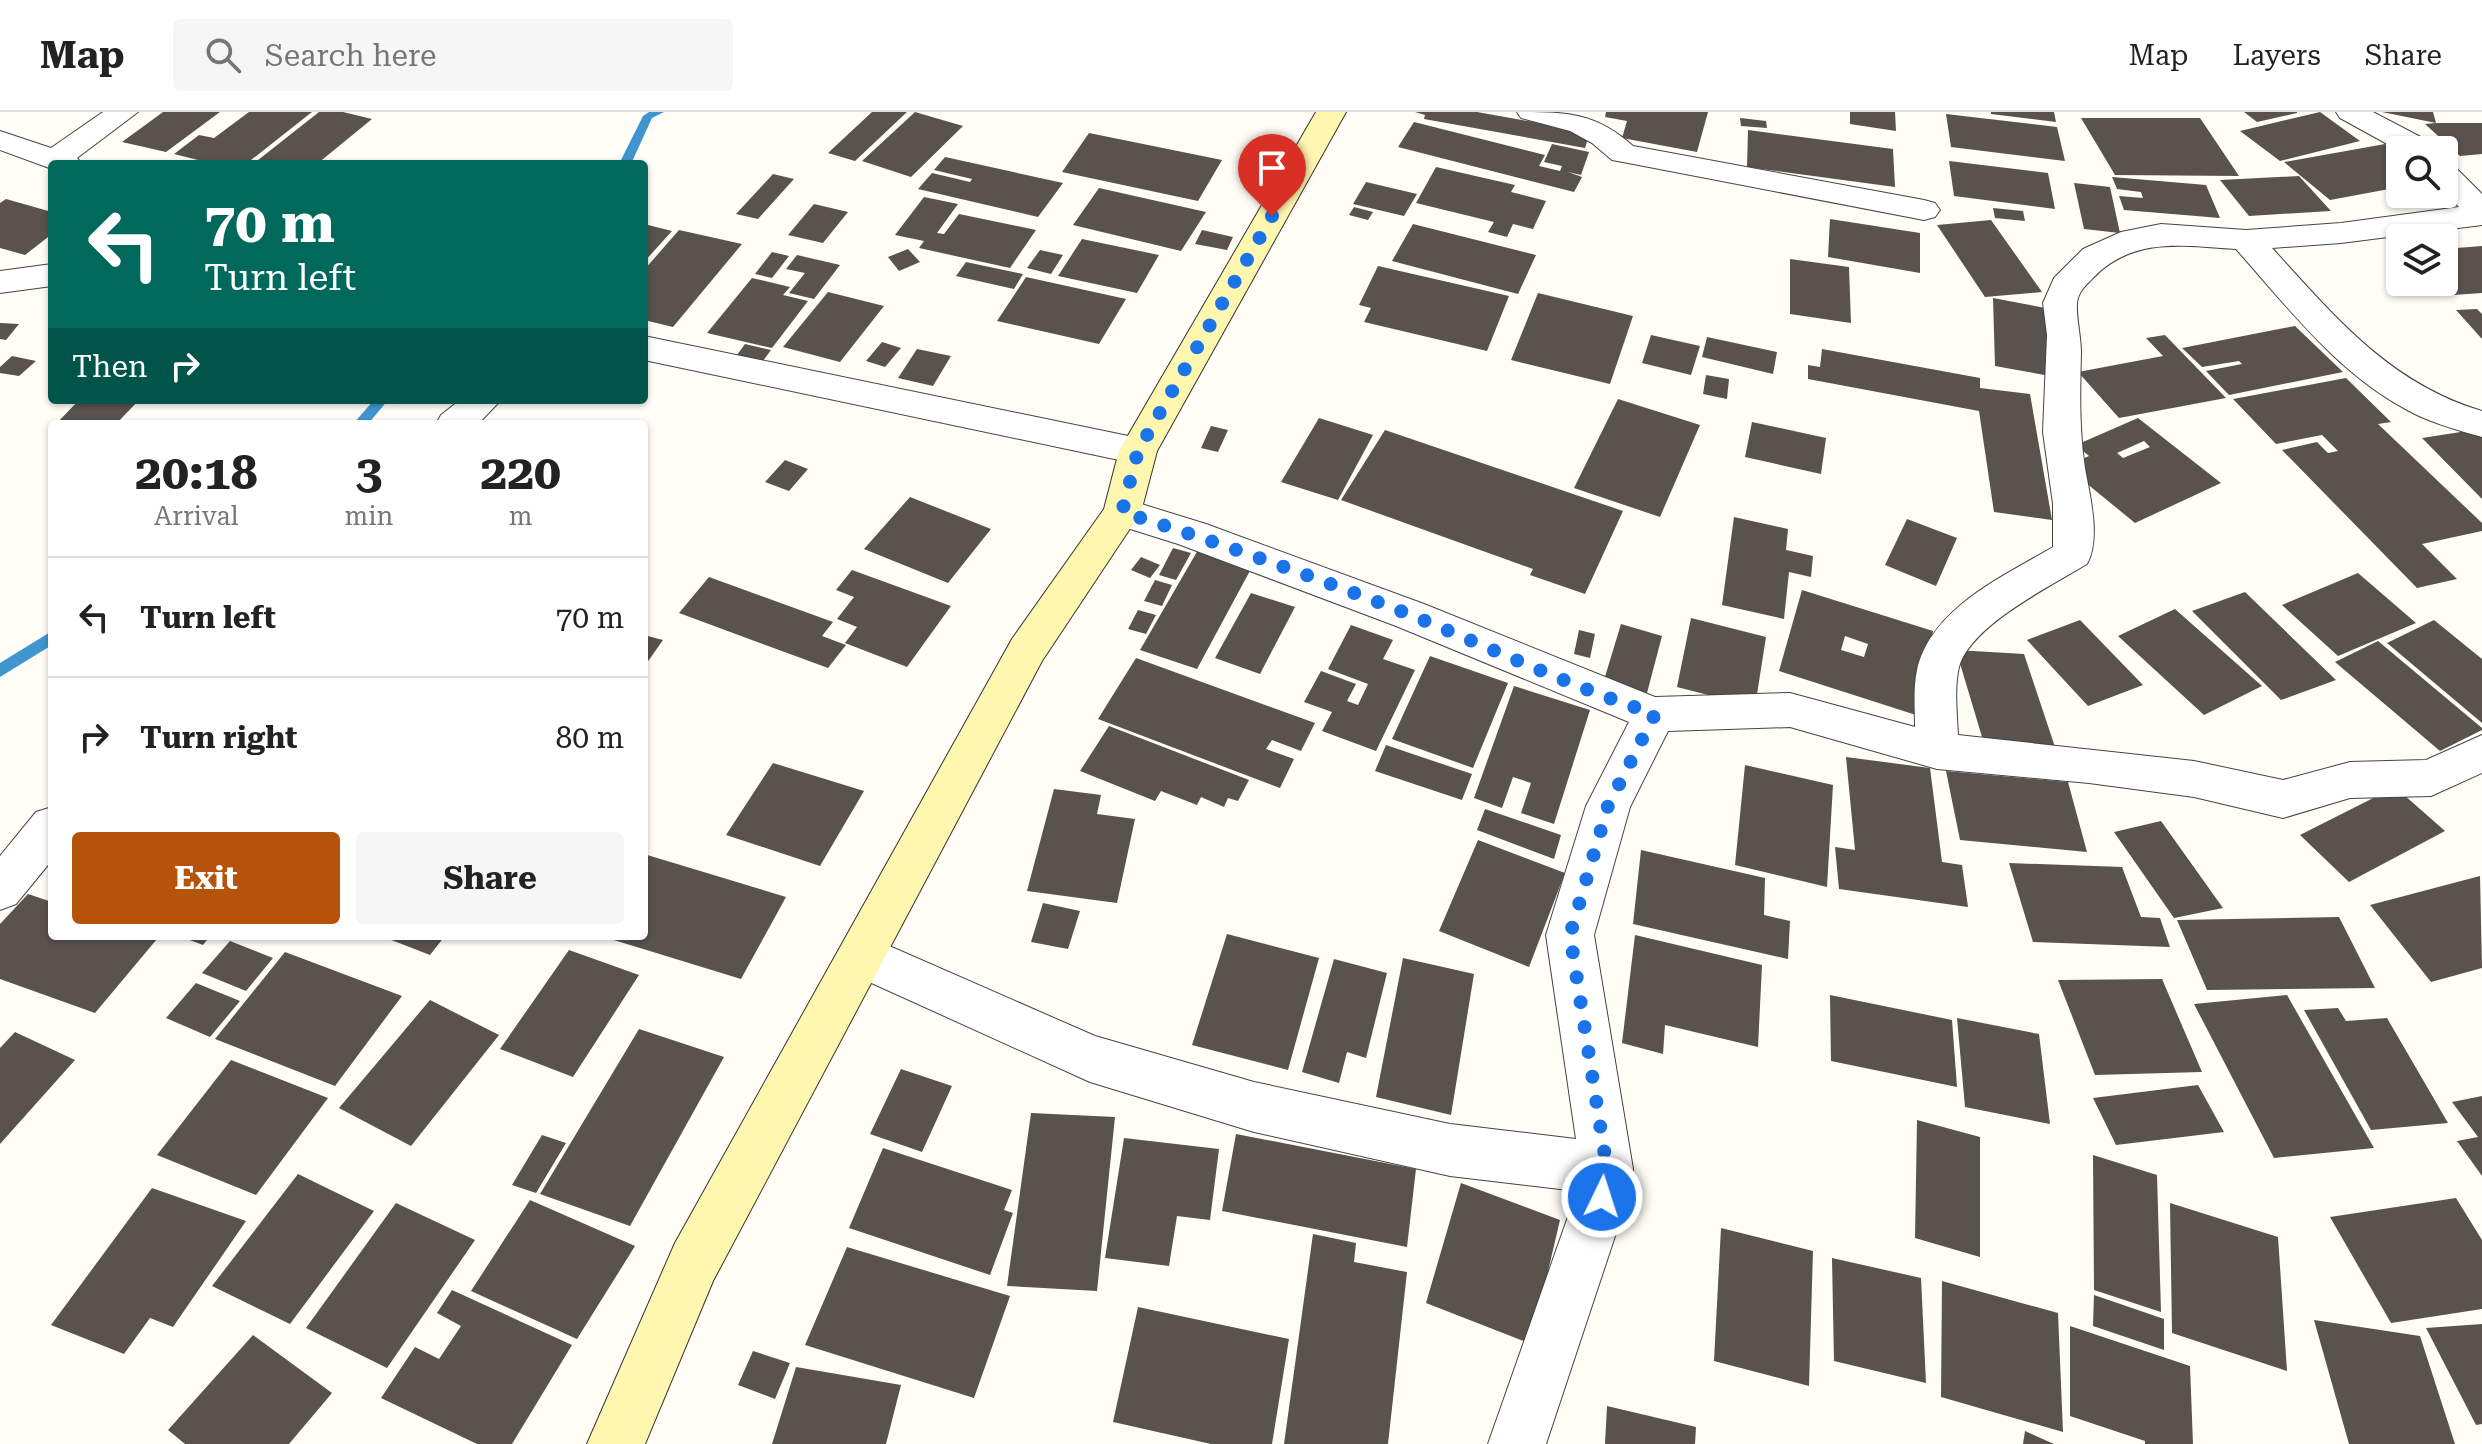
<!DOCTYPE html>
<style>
body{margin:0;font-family:"Roboto Serif",serif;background:#f6f6f6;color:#222;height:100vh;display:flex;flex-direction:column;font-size:30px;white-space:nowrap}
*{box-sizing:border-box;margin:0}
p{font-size:26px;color:#767676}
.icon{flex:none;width:44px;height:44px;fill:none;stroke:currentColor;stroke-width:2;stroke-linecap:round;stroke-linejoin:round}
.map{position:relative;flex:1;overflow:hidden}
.sheet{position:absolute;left:48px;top:308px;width:600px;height:520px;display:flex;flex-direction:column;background:#fff;border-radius:8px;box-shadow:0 2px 6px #0004}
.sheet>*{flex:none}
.banner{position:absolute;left:48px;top:48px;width:600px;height:244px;border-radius:8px;box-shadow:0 2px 6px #0004;background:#00695c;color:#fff;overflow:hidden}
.fabs{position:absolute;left:2386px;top:24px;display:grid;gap:16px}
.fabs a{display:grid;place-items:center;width:72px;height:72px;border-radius:8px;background:#fff;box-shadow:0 2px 6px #0004;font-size:40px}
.pin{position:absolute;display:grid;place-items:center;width:68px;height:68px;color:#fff;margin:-82px -34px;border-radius:50% 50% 50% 0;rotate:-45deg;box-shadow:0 0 8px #0007}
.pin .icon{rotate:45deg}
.me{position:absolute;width:88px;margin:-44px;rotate:4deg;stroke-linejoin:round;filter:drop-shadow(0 0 6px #0008)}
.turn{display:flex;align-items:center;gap:28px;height:168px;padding:0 24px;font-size:36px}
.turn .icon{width:104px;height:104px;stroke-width:2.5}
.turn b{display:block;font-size:56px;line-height:68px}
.then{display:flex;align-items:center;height:76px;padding:0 24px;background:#0003;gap:16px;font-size:30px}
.eta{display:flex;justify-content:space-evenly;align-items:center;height:136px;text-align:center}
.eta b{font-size:48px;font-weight:700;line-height:56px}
.button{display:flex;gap:16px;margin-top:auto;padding:16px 24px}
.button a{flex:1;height:92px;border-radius:8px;background:#b45309;color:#fff;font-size:32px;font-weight:700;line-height:92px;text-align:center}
.button a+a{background:#f6f6f6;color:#222}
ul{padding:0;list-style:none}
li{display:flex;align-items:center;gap:24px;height:120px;padding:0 24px;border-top:2px solid #e0e0e0}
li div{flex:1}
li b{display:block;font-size:30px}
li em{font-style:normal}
header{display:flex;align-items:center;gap:48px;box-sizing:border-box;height:112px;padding:0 40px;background:#fff;border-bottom:2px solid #e0e0e0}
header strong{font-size:38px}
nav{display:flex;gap:44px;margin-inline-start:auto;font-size:28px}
.search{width:560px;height:72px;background:#f6f6f6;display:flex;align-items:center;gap:20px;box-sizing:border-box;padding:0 28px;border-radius:8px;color:#767676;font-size:30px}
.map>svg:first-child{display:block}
</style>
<header>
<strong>Map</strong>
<div class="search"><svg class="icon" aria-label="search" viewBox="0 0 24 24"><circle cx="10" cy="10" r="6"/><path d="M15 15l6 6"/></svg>Search here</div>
<nav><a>Map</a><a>Layers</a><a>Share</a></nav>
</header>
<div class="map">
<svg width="2482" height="1332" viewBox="0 0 2482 1332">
<rect width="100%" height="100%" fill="#fffdf5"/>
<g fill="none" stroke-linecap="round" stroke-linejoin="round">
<!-- stream -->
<path fill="#3f96cf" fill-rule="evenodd" d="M649 0H664L652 6 631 52H619L643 4Z
M374 288H388L368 312H353Z
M52 519V533L0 565V551Z"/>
</g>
<!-- building -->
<path fill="#5a524d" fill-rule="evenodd" d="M163 0H220L166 40 122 30Z
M249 0H312L246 52H214L174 42 199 23 214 26Z
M319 0H343L372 7 317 52H253Z
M872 0H907L855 49 828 41Z
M915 0 963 14 911 65 862 49Z
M1415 0H1477L1590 20 1585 36 1424 7 1425 3Z
M1606 0H1708L1697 40 1622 26 1627 9 1605 5Z
M1850 0H1895L1896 19 1850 12Z
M1991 0H2054L2056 10 1991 2Z
M2244 0H2297V1L2257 10Z
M2320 0 2360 29 2280 49 2240 19Z
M2382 0H2433L2436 11H2482V42L2460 44 2425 12 2436 11Z
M1946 2 2057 15 2065 49 1951 35Z
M1740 6 1766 9 1767 16 1741 14Z
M2081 6H2200L2239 64 2115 63Z
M1414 10 1545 43 1539 54 1560 59 1562 54 1544 50 1552 32 1589 40 1581 63 1568 60 1582 65 1574 80 1398 35Z
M1748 18 1893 37 1895 75 1747 55Z
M1089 21 1222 48 1198 89 1062 60Z
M2385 32 2400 43V75L2330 88 2284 50Z
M945 45 1063 71 1038 105 918 77 932 61 970 70 972 67 934 58Z
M1949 49 2048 61 2055 97 1954 84Z
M1436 55 1515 73 1511 80 1546 89 1533 117 1513 112 1507 125 1488 120 1494 110 1416 91Z
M773 62 794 67 758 107 736 102Z
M2299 64 2331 99 2249 104 2220 68Z
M2112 65 2206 73 2220 106 2124 98 2119 84 2143 86 2141 80 2117 77Z
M1366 70 1417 82 1404 104 1353 92Z
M2074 71 2110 75 2120 121 2084 117Z
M1099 76 1206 100 1181 139 1073 113Z
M924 85 958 92 937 121 944 122 959 102 1036 118 1010 156 919 136 924 129 895 123Z
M6 87 52 100V122L25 143 0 136V91Z
M814 92 848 100 823 131 788 123Z
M1354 95 1373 100 1368 108 1349 103Z
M1993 96 2023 99 2025 109 1995 106Z
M1830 107 1920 121V161L1828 145Z
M1991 108 2042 180 1985 185 1937 113Z
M644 112 672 119 644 150Z
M1413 112 1536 143 1518 182 1392 149Z
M679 118 742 132 673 215 644 208V158Z
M1202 118 1233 125 1227 138 1195 132Z
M1082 127 1159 143 1137 181 1058 164Z
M2482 134V181L2453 183 2440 170H2444V137Z
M908 137 920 150 899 159 888 145Z
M1040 138 1063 143 1051 162 1027 156Z
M772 140 789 144 772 166 755 162Z
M797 143 840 153 814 187 789 181 805 161 786 157Z
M1790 147 1849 155 1851 211 1790 202Z
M966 150 1023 162 1014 177 956 164Z
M1378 154 1509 184 1487 239 1364 210 1371 196 1359 193Z
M1026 165 1126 187 1099 232 997 209Z
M752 166 790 175 783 183 808 189 772 236 707 221Z
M828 180 884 194 840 250 783 235Z
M1538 181 1633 204 1610 272 1511 248Z
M1993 186 2051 197 2056 265 1995 254Z
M2477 197 2482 202V227L2456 198Z
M0 211 19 212 6 228 0 227Z
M2295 214 2343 260 2229 283 2206 259 2242 252 2239 249 2202 255 2182 236Z
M1651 223 1700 234 1691 263 1642 251Z
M2165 223 2226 286 2119 306 2078 260 2163 244 2146 226Z
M1707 225 1777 240 1773 262 1702 245Z
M882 230 901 236 885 255 866 249Z
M745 232 771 238 757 257 731 251Z
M917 237 951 244 933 274 898 266Z
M1822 237 1980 266V276L2030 282 2052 408 1994 400 1979 299 1808 267V253L1820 255Z
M12 244 36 249 19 264 0 261V255Z
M1706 263 1729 267 1727 287 1703 282Z
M2346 266 2391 310 2378 312 2482 411V419L2422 432 2457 467 2417 476 2282 338 2317 330 2328 341 2338 339 2322 323 2276 332 2233 287Z
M1618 287 1700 313 1660 405 1574 376Z
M79 288H139L116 312H56Z
M1319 306 1373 323 1338 388 1281 370Z
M2138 306 2221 371 2135 411 2080 366 2077 349 2089 344 2076 333ZM2144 329 2150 335 2123 346 2117 341Z
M1752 310 1826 326 1821 362 1745 345Z
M1211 314 1228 318 1218 340 1201 336Z
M2480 317 2482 319V387L2422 326Z
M1385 318 1623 399 1585 482 1530 463 1533 457 1341 388Z
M785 348 808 357 789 379 765 370Z
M910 385 991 417 948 471 864 437Z
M1734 405 1788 417 1786 438 1813 444 1811 465 1789 460 1784 507 1722 493Z
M1907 407 1957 426 1936 474 1885 453Z
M1173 436 1191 441 1176 468 1159 463Z
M1198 438 1252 455 1197 557 1140 538Z
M1141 445 1160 453 1150 466 1131 458Z
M852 458 951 494 907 555 845 531 857 515 837 507 854 485 836 478Z
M2358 461 2416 511 2338 544 2282 493Z
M709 465 833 510 822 524 846 533 828 556 679 501Z
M1155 468 1172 473 1162 494 1144 489Z
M1802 478 1933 519 1916 603 1779 559ZM1845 524 1868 532 1864 545 1841 538Z
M2245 480 2336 568 2281 588 2192 499Z
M1251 481 1295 495 1260 562 1215 546Z
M2175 497 2262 574 2204 603 2118 524Z
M1138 498 1156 503 1146 522 1128 517Z
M1691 506 1766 525 1755 595 1677 575Z
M2080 508 2143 573 2088 594 2027 528Z
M2434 508 2482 547V611L2387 531Z
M1621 512 1662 524 1647 581 1604 568Z
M1351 513 1393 528 1383 547 1415 558 1376 639 1322 619 1332 600 1304 590 1321 559 1356 572 1347 589 1358 593 1368 572 1328 557Z
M1579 518 1595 522 1590 546 1574 542Z
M644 523 663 528 644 555Z
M2378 529 2482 616V618L2440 639 2335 550Z
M1956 538 2024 542 2056 638 1985 635Z
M1430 544 1508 571 1473 656 1392 627Z
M1136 546 1315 611 1301 639 1272 628 1266 637 1294 647 1280 676 1098 607Z
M1514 574 1590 598 1554 712 1521 701 1531 671 1513 665 1502 696 1474 686Z
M1109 614 1249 668 1238 689 1228 686 1224 695 1201 685 1197 693 1161 679 1155 689 1080 659Z
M1386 633 1472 662 1462 688 1375 659Z
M1846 645 1930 656 1942 750 1962 753 1968 795 1839 777 1835 735 1855 738Z
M773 651 864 679 820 754 726 723Z
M1745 653 1833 673 1827 775 1735 753Z
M1946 659 2068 670 2087 740 1960 728Z
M2395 675 2445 719 2349 770 2300 723Z
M1054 677 1101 683 1097 702 1135 707 1117 791 1027 779Z
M1485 697 1561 723 1554 747 1477 718Z
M2161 709 2223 796 2174 806 2114 720Z
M1478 728 1565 761 1529 855 1439 819Z
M1641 738 1765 766 1764 803 1790 809 1788 847 1633 812Z
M644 742 786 785 741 867 604 825 644 824Z
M2009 751 2122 755 2141 805 2160 806 2170 835 2033 830Z
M2480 764 2482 856 2431 870 2370 793Z
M28 782 52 790V824H148L157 827 95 901 0 867V812Z
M1043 791 1080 799 1068 837 1031 830Z
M2339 805 2375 876 2207 878 2177 808Z
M1227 822 1319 846 1288 958 1192 933Z
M1635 823 1762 853 1758 935 1665 913 1663 942 1622 931Z
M179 824H210L203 833Z
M381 824H445L430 843Z
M230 829 273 846 246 879 202 861Z
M569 838 639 863 573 965 500 937Z
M285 840 402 884 335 974 215 927Z
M1403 846 1474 862 1451 1003 1376 985Z
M1334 847 1387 861 1366 946 1347 940 1339 971 1302 960Z
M2162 867 2202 960 2095 963 2058 868Z
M196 871 240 889 210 925 166 906Z
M1830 883 1952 908 1957 975 1831 949Z
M2287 883 2374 1036 2274 1046 2194 892Z
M430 888 499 923 411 1034 339 996Z
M2338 896 2346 909 2387 906 2448 1011 2371 1018 2304 898Z
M1957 906 2039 922 2050 1012 1965 995Z
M639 917 724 945 630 1114 540 1082Z
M15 920 75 948 0 1032V936Z
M231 948 328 986 256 1083 157 1043Z
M901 957 952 974 922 1040 870 1022Z
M2198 973 2224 1020 2116 1033 2093 986Z
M2482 984V1064L2457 1029 2478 1025 2452 990Z
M1031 1001 1115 1005 1097 1179 1007 1174Z
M1917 1008 1980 1025V1145L1915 1126Z
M1236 1022 1416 1057 1407 1135 1222 1099Z
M542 1023 566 1031 536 1081 512 1073Z
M1124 1026 1219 1037 1210 1108 1177 1104 1169 1154 1105 1146Z
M883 1036 1012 1078 1004 1098 1013 1101 990 1163 849 1116Z
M2093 1043 2157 1063 2161 1200 2094 1178Z
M298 1062 374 1099 290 1212 212 1174Z
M1461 1071 1560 1108 1531 1232 1426 1191Z
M152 1076 246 1109 173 1215 150 1206 124 1242 51 1213Z
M2456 1086 2482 1128V1197L2391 1211 2330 1105Z
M530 1088 635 1134 577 1227 471 1179Z
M396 1091 475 1128 387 1256 306 1216Z
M2170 1091 2278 1125 2287 1259 2172 1221Z
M1721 1116 1813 1139 1809 1274 1714 1249Z
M1313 1122 1356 1131 1354 1150 1407 1160 1388 1332H1284Z
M847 1135 1010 1184 974 1286 805 1233Z
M1832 1146 1921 1166 1926 1271 1834 1249Z
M1942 1169 2058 1201 2063 1320 1941 1285Z
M452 1178 572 1233 512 1332H477L381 1286 415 1235 439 1247 461 1214 437 1201Z
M2094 1183 2164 1207V1238L2093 1214Z
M1138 1195 1289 1227 1272 1332H1211L1113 1310Z
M2314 1208 2420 1224 2455 1332H2349Z
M2482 1212V1312L2476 1313 2426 1216Z
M2070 1214 2190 1254 2193 1332H2145V1329L2070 1304Z
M253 1223 332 1281 289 1332H185L168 1318Z
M753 1239 790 1251 775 1287 738 1273Z
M796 1255 901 1273 886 1332H772Z
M1607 1294 1696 1315 1695 1332H1605Z
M2025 1319 2054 1332H2023Z"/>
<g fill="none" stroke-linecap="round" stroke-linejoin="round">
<defs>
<path id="street" d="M103 0H138L77 46 82 52H52V57L0 38V19L51 36Z
M1517 0C1566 0 1595 0 1633 34L1924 88 1935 91 1940 98 1935 105 1924 108 1623 50 1612 48 1592 31 1570 19 1521 6Z
M2336 0H2373L2432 31 2436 38 2400 39 2340 6Z
M2444 53 2455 55 2482 82V113L2341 131 2272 136C2334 204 2390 272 2482 299V325C2461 319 2438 313 2417 303 2342 267 2291 199 2236 137 2184 134 2133 124 2093 166 2086 173 2078 180 2077 191 2076 206 2081 224 2081 240 2080 279 2079 317 2085 356 2090 384 2101 427 2087 452 2051 474 1971 513 1959 555 1954 576 1957 601 1958 623L2194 649 2283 668 2350 650 2426 648 2482 623V661L2431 684 2350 686 2283 706 2194 685 2089 671 1937 657 1790 615 1668 619 1630 695 1594 823 1633 1057 1628 1085 1546 1332H1488L1577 1079 1450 1064 1254 1020 1090 970 845 859 838 844 845 829 862 822 1095 924 1254 970 1450 1012 1576 1027 1546 823 1586 694 1629 610 1396 514 1178 432 1108 410 1103 400 1108 390 1122 386 1206 412 1424 492 1655 585 1790 581 1915 615C1915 597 1913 576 1917 558 1931 496 2004 464 2053 435V392L2043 320 2047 223 2043 191 2054 166 2083 137 2121 120 2161 112 2246 118 2341 111 2459 95 2444 80Z
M52 152V174L0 181V159Z
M644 224 1138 326 1151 330 1157 339 1151 348 1138 352 644 248Z
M460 288H501L478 312H436L441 303Z
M52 695V748L16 792 0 798V744L36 700Z"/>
<path id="secondary" d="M1316 0H1346L1157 339 1141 400 1042 549 713 1169 645 1332H587L675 1131 1012 527 1104 397 1119 339Z"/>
</defs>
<!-- street casing -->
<use href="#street" stroke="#444" stroke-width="2"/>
<!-- secondary casing -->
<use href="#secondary" stroke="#333" stroke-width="2"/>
<!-- street -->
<use href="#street" fill="#fff" fill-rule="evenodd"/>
<!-- secondary -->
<use href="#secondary" fill="#fff6b0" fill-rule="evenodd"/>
</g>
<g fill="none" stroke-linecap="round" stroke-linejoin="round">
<!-- route -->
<path stroke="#1a73e8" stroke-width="14" stroke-dasharray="0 25.2" d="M1272 104 1138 339 1122 400C1220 431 1318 466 1413 504 1493 537 1572 575 1655 602L1608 694 1570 823 1607 1057 1602 1085"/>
</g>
</svg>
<div class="fabs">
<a><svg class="icon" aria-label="search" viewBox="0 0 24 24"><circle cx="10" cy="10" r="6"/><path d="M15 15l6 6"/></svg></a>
<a><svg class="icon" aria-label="layers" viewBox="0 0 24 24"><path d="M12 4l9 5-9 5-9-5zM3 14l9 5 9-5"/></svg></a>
</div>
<div class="pin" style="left:1272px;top:104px;background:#d93025"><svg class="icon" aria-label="arrive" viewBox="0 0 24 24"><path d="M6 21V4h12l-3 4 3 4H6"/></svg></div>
<svg class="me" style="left:1602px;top:1085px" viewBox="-20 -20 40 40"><circle r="17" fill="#1a73e8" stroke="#fff" stroke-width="3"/><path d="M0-11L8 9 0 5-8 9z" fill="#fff"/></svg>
<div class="banner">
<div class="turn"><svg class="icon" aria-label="left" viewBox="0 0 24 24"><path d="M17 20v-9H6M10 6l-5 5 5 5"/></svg><div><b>70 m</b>Turn left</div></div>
<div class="then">Then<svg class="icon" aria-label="right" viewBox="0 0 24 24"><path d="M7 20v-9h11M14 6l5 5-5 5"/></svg></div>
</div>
<section class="sheet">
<div class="eta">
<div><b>20:18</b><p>Arrival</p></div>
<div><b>3</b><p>min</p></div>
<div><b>220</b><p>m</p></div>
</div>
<ul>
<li><svg class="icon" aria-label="left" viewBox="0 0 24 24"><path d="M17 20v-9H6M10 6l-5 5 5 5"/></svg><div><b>Turn left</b></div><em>70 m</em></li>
<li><svg class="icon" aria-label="right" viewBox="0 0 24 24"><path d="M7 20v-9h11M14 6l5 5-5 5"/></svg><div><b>Turn right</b></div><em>80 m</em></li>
</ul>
<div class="button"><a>Exit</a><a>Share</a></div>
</section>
</div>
